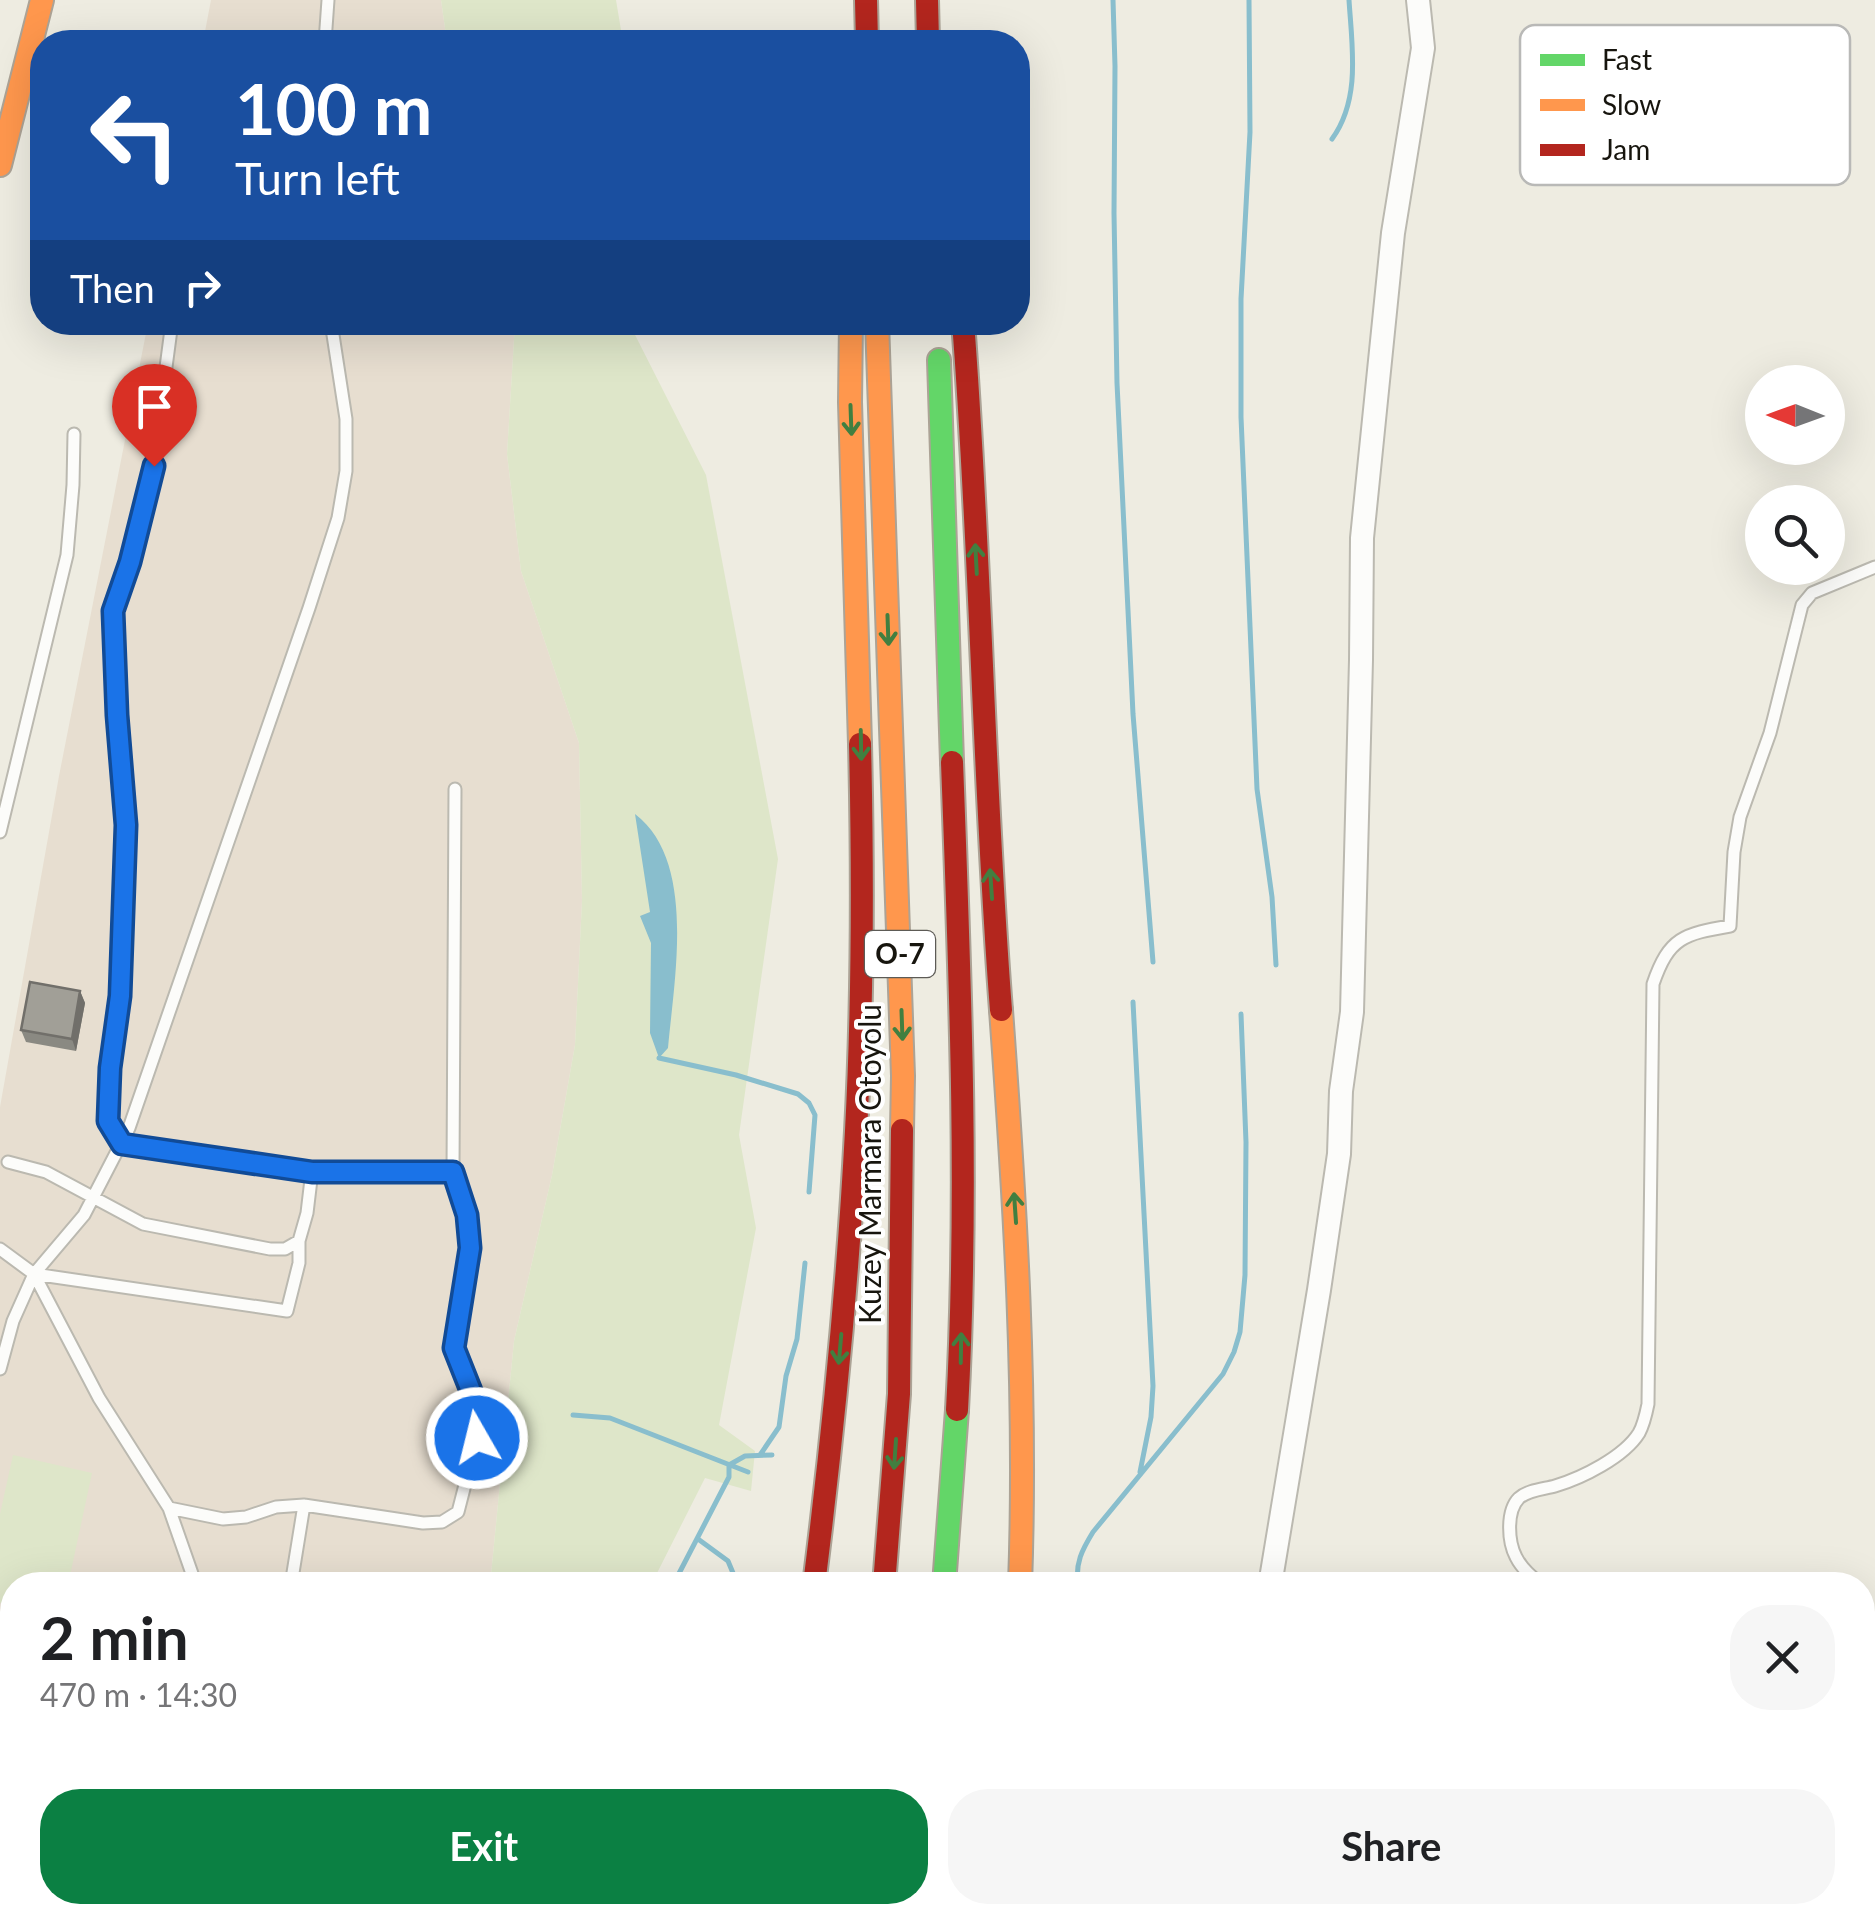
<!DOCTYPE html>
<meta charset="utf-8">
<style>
body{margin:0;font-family:Lato,sans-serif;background:#f6f6f6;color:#202124;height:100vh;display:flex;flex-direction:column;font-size:38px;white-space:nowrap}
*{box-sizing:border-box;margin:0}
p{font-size:32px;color:#757577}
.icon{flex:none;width:55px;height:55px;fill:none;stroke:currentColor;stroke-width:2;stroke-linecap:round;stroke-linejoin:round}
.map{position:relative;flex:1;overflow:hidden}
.side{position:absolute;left:0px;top:1572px;width:1875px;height:352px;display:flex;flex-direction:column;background:#fff;border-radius:40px 40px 0 0;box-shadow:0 10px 40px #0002}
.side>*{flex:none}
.hud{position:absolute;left:30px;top:30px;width:1000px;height:305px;border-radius:40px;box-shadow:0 10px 40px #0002;background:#1a4fa0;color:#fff;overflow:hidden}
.needle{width:65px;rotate:271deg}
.tools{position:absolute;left:1745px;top:365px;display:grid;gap:20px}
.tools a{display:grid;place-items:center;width:100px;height:100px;border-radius:50%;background:#fff;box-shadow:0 10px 40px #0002;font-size:50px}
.pin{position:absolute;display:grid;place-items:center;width:85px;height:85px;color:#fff;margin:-102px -42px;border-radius:50% 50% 50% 0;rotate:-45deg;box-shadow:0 0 10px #0007}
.pin .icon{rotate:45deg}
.me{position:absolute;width:110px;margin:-55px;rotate:352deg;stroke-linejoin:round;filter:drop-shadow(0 0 8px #0008)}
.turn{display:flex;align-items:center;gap:35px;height:210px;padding:0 40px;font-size:45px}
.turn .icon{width:130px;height:130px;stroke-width:2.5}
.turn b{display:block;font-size:70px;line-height:85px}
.then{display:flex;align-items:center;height:95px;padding:0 40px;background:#0003;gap:20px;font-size:38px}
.round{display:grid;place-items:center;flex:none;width:105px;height:105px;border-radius:40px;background:#f6f6f6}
.head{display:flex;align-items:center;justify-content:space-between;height:170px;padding:0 40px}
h1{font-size:60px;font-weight:700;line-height:75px}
.cta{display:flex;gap:20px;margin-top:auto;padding:20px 40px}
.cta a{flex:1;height:115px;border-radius:40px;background:#0b8043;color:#fff;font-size:40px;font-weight:700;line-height:115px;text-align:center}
.cta a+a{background:#f6f6f6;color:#202124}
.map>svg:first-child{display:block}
</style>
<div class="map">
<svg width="1875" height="1924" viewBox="0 0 1875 1924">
<rect width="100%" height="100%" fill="#eeece1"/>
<!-- industrial -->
<path fill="#e7ded0" d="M211 0H441L447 42H203Z
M148 323H515L507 454 521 571 579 743 582 901 575 1045 552 1175 514 1341 490 1585H12V1912L451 1913 447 1924H0V1107L59 776Z"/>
<!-- green -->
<path fill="#dee6c9" d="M441 0H616L623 42H447Z
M515 323H629L706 475 778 859 739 1135 756 1228 719 1425 755 1451 751 1491 705 1478 651 1585H490L514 1341 552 1175 575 1045 582 901 579 743 521 571 507 454Z
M13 1455 92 1473 68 1585H12V1606L0 1603V1514Z"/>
<!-- water -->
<path fill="#89becd" d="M635 814C697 861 674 979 668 1048L659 1058 650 1033 651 943 640 916 650 912Z"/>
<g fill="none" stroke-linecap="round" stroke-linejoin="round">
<!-- stream -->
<path stroke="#89becd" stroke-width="5" d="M1113 0 1115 66 1114 213 1117 383 1133 714 1153 962
M1249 0 1250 132 1241 299V417L1257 789 1272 897 1276 965
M1332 139C1361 99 1352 47 1349 0
M1133 1002 1153 1386 1151 1417 1140 1472
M659 1058 736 1075 798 1094 809 1103 815 1115 809 1192
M573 1415 610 1418 748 1472
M760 1455 779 1427 786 1376 797 1339 805 1263
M729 1465 745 1456 772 1455
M698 1539 728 1561 738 1585
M673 1585 729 1477V1466
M1078 1585C1075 1563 1082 1550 1093 1532L1223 1374 1234 1352 1240 1332 1245 1275 1246 1142 1241 1014
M696 1924 698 1912
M1069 1924 1070 1912"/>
<defs>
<path id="lane" d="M325 42 328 0
M172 322 153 465 130 562 113 611 117 715 126 825 120 996 110 1068 108 1121 122 1144 312 1171 453 1172 455 789
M0 832 67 555 73 485 74 434
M8 1162 46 1172 143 1224 270 1249H285L299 1241 307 1213 312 1171
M0 1249 34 1274 99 1398 169 1508 196 1585
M34 1274 287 1311 299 1263V1241
M0 1369 13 1321 34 1274 84 1215 129 1128 309 608 338 518 346 471V419L331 322
M169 1508 223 1519 246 1517 276 1507 304 1505 423 1523 442 1522 458 1512 477 1438V1406L454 1348 470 1248 467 1215 453 1172
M291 1585 304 1505
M1542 1585C1532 1577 1522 1569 1516 1557 1508 1542 1506 1511 1519 1498 1528 1490 1544 1489 1555 1486 1582 1478 1624 1457 1639 1433 1644 1424 1646 1414 1648 1404L1653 984C1669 937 1684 934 1730 926L1734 852 1740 817 1770 733 1802 605 1812 593 1875 567
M0 1794 12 1800
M131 1912 141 1924
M456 1912 463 1924
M1618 1912 1620 1924"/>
<path id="street" d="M1270 1585 1319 1290 1339 1154 1341 1091 1352 1012 1361 660 1362 538 1393 233 1423 48 1418 0
M1862 1862 1875 1853
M1254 1924 1258 1912
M1763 1924 1777 1912"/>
<path id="fast" d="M939 360 952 762
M944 1585 957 1410
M831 1924 834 1912"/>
<path id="slow" d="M0 165 42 0
M851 322 850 402 860 744
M877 322 903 1076 902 1130
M1001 1010C1015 1202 1027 1393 1020 1585
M1025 1912V1924
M734 1924 737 1912
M894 1924 896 1912"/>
<path id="jam" d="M866 0 867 42
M927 0 928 42
M963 322C981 551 983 781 1001 1010
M952 762C960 977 969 1194 957 1410
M814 1585C833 1434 848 1283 856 1131 863 1002 863 873 860 744
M884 1585 899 1394 902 1130
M981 1924 983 1912"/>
</defs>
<!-- lane casing -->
<use href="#lane" stroke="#bbb9b0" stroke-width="15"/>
<!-- street casing -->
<use href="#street" stroke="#bbb9b0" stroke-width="26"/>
<!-- fast casing -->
<use href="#fast" stroke="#aca396" stroke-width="26"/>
<!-- slow casing -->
<use href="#slow" stroke="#aca396" stroke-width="26"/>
<!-- jam casing -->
<use href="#jam" stroke="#aca396" stroke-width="26"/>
<!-- lane -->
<use href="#lane" stroke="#fcfcfa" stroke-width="11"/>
<!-- street -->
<use href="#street" stroke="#fcfcfa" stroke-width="22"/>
<!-- fast -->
<use href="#fast" stroke="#63d668" stroke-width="22"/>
<!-- slow -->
<use href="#slow" stroke="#ff974d" stroke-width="22"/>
<!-- jam -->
<use href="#jam" stroke="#b3261e" stroke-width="22"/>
</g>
<!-- wall -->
<path fill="#8a8982" d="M80 991 85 1003 76 1051 26 1042 21 1030Z"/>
<!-- shaded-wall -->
<path fill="#716f6a" d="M80 991 85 1003 76 1051 72 1039Z"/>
<!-- building -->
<path fill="#a19f97" stroke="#716f6a" stroke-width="2.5" d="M30 982 80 991 72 1039 21 1030Z"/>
<!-- one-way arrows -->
<defs><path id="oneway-shaft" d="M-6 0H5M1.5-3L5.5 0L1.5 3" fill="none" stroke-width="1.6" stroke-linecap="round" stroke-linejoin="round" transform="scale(2.5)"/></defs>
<g stroke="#417f40">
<use href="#oneway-shaft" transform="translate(851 420) rotate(88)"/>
<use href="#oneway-shaft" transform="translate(976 559) rotate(-93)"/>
<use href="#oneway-shaft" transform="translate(888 630) rotate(88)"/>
<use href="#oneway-shaft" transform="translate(861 745) rotate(89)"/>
<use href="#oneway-shaft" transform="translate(991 884) rotate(-94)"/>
<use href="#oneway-shaft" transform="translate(902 1025) rotate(88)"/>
<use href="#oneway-shaft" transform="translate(1015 1208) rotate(-94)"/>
<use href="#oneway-shaft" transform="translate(961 1348) rotate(-89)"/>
<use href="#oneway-shaft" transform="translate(840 1349) rotate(95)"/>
<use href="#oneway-shaft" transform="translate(895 1454) rotate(94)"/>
</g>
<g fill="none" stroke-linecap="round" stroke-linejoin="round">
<defs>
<path id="route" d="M154 466 130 562 113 611 117 715 126 825 120 996 110 1068 108 1121 122 1144 312 1172H453L467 1215 470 1248 454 1348 477 1406V1438"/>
</defs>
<!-- route casing -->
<use href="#route" stroke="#114b97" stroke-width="25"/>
<!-- route -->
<use href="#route" stroke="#1a73e8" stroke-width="18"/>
</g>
<g text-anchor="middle" stroke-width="8" stroke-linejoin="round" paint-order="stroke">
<!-- shield labels -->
<rect fill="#fff" stroke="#5d5b56" stroke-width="2.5" x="865" y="931" width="70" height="46" rx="8"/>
<g font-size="28" font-weight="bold" fill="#17150e">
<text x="900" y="964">O-7</text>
</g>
<!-- street labels -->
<g font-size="30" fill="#17150e" stroke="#fff">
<text transform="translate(871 1164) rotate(-90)" y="10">Kuzey Marmara Otoyolu</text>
</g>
</g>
<!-- legend -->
<rect x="1520" y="25" width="330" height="160" rx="15" fill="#fff" stroke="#b9b9b7" stroke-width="2.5"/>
<rect x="1540" y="54" width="45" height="12" fill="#63d668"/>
<rect x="1540" y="99" width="45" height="12" fill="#ff974d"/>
<rect x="1540" y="144" width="45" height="12" fill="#b3261e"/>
<g font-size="28" fill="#17150e">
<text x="1602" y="70">Fast</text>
<text x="1602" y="115">Slow</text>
<text x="1602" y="160">Jam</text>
</g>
</svg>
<div class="tools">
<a><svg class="needle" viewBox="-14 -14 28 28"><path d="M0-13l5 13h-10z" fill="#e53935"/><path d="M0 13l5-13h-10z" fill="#757577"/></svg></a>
<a><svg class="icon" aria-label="search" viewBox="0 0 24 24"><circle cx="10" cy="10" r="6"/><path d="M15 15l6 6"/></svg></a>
</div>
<div class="pin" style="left:154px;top:466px;background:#d93025"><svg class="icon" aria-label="arrive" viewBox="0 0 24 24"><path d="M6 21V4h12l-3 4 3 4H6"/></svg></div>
<svg class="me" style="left:477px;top:1438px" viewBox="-20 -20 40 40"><circle r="17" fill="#1a73e8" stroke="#fff" stroke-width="3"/><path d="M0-11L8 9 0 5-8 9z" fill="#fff"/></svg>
<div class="hud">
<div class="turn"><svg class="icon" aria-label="left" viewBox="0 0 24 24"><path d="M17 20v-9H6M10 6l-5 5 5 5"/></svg><div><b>100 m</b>Turn left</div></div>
<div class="then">Then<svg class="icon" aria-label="right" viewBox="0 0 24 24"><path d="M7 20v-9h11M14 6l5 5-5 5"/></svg></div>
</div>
<section class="side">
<div class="head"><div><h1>2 min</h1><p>470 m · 14:30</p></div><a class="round"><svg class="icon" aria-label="close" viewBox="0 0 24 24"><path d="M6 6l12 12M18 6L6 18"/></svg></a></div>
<div class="cta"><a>Exit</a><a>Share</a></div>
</section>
</div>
